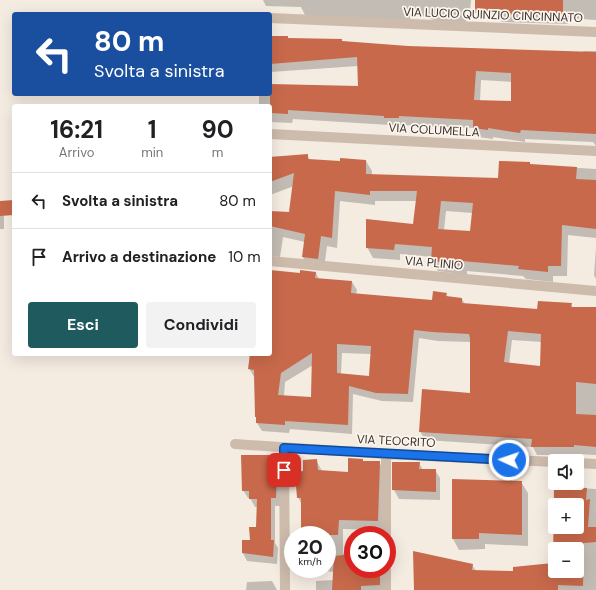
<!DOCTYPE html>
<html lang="it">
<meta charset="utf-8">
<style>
body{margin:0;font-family:"DM Sans",sans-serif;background:#f2f2f2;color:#202124;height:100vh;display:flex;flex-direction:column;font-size:15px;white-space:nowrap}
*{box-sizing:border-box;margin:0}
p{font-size:13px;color:#757577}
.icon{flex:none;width:22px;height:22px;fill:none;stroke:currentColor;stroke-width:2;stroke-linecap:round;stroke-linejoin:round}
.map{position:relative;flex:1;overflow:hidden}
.drawer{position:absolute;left:12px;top:104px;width:260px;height:252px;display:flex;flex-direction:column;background:#fff;border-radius:4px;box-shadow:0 4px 16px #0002}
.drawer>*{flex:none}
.banner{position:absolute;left:12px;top:12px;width:260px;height:84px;border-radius:4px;box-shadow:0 4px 16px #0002;background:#1a4fa0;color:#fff;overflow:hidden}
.tools{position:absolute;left:548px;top:454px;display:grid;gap:8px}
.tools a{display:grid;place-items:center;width:36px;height:36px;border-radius:4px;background:#fff;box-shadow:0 4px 16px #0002;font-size:20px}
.speed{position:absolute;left:284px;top:526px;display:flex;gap:8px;font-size:20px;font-weight:700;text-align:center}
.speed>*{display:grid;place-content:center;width:52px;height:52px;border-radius:50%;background:#fff;box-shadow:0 4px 16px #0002;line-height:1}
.speed small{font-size:10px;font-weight:400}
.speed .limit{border:6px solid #d22;background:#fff;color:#111}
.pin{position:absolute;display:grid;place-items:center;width:34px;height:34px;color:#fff;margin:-17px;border-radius:8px;box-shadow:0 2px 6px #0006}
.me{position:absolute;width:44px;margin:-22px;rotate:273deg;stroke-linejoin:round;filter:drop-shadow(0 0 3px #0008)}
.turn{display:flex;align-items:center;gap:14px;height:84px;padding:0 16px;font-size:18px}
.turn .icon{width:52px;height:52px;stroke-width:2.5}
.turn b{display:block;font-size:28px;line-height:34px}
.eta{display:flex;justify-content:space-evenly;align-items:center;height:68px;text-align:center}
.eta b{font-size:24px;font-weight:700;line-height:28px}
.button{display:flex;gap:8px;margin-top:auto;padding:8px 16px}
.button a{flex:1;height:46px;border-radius:4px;background:#1f5a5e;color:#fff;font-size:16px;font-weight:700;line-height:46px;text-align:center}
.button a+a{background:#f2f2f2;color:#202124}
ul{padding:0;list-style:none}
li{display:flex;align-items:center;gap:12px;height:56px;padding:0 16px;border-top:1px solid #e0e0e0}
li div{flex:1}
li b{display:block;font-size:15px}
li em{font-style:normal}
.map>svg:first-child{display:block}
</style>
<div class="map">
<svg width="596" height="590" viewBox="0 0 596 590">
<rect width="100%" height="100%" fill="#f4ebe1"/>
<!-- shadow -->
<path fill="#0003" fill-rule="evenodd" d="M263 0H471L470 12 466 11V22H440L411 12 410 21 306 17 301 7 266 6Z
M499 0H596V20L568 18V24L502 22 497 13Z
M270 37 288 39 408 47 583 53V51H596V146L593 142 525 139V142L493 137V139L479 137 474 128 404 125V127H391L390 125 293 119 292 123 270 122V106H259V94H270V85L359 87 358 66 270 72ZM481 80 512 82V102L480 101Z
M307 155 310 160 341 162 366 161 372 171V175L499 179 530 165 596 169V238L568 235 567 276H553V282L526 279 523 276 467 271V275L438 271 432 261 433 257 400 254V260L373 258 367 247 414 225 417 201H375V205L340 201 337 248 327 246 324 269 309 268 303 257 305 242 283 237 280 257 270 256V212L290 213 294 186 270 195V157ZM446 211 473 213 471 232 444 230Z
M0 207 4 215V229H0Z
M596 248V279L594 275Z
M270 272 301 274 316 273 319 279 352 282 357 290 356 294 432 301 446 294 448 297 462 299 465 304 538 310 571 304 573 308H596V455L578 454V455H537L533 447 425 440 420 431 471 394 470 342 438 341 419 338 413 402 382 401 353 394 352 434 290 429 289 433 262 431 257 423 256 417 254 377 249 368 250 354H270ZM512 340 542 342 541 367 509 364ZM342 353 371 354 370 377 341 374ZM313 365 312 398 284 396 285 382Z
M273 456 277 464 278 477 281 482 280 506H275V543L278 548 277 564 247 561 243 553V541H251L257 527 258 507H255L250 498H248L243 490Z
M316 460 322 471 349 473 363 462H379L384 471 383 530 343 529V553H353V569H384V590H316V581L334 580V572L308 569H327V535H302V505L298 497 304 472Z
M394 463H419L423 470H435L440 478V500L399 499 394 490Z
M521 482 528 493V546L485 544V549L459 550 453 539Z
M555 487 596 489V590H415L472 565 476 571 514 572 554 564ZM555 505H577V527H555ZM555 549H577V571H555Z
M272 581 277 590H246L247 582Z"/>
<!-- building -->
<path fill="#c8694b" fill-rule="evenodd" d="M475 0H563V16L475 13Z
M270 36H288V38L342 39V41L408 46 596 52V134L521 130 520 133 488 128V130L473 128V120L399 116V118H384V116L288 110V114L270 113V84L358 86 357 57 270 64ZM476 71 511 73V101L474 100Z
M308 154V159L340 161V158L366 160V174L498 178 499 161 530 162V164L577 167 576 179 596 180V229L562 225 561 266H548V272L518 269 519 266 462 261V265L431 261 432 247 395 244 394 250 366 248V219L413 224 417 191H370V195L335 191 332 238 321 236 318 259 302 257 305 234 270 226V211L289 212 294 173 270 182V157ZM441 201 473 203 470 231 438 229Z
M14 200V215L0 216V201Z
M270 270 300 273V270L316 272 315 278 352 281 351 293 432 300 433 291 447 293 446 296 462 298V303L537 309 538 301 572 303 571 307H596V384L576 382V414L596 415V447L574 445V447H531L532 439 419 432 422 389 470 393V338L469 334 432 332 414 330 408 394 376 393 349 386 348 425 285 421V425L256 423V417H255L254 370 248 369 250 354H270ZM508 331 541 334 540 366 504 362ZM337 344 371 346 369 376 337 373ZM312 353 311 397 278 395 281 373Z
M241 455H273L274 474H277L276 498H271V540H274L273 557 242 553V540H250L249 527H256L257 499H249V491H242Z
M348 458 363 459V461H380L378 521 339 520 338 535H301V498H297L295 472 303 471V460L317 459 318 470 348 472Z
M392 462H420L419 469H436V492L392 490Z
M452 479 522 481V535L479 533V539H452Z
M554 486 587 488 586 500 590 499 588 527H596V542L584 543 583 586 558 585V590H414L413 551 473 564 472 570 513 571V567L553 563ZM555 505H577V527H555ZM555 549H577V571H555Z
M353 554V569H380V585L361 586V590H332L334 556Z"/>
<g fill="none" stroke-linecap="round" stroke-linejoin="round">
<!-- minor -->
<path stroke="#cdbbac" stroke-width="10" d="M270 18 596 32
M270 134 596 151
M270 261 596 291
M235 444 386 454 555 462
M284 448 285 590
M577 463 596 464
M386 535V454
M386 590V569"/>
</g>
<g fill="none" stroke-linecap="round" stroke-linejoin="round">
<defs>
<path id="route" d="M284 470V448L509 460"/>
</defs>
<!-- route casing -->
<use href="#route" stroke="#114b97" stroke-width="10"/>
<!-- route -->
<use href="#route" stroke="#1a73e8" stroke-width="7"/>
</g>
<g text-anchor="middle" stroke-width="3.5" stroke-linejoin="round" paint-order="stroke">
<!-- street labels -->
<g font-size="12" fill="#3b302b" stroke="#fbf5ee">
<text transform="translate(493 15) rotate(2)" y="4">VIA LUCIO QUINZIO CINCINNATO</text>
<text transform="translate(434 130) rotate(3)" y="4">VIA COLUMELLA</text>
<text transform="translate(434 263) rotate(5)" y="4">VIA PLINIO</text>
<text transform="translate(396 441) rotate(3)" y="4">VIA TEOCRITO</text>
</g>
</g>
</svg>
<div class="tools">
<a><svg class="icon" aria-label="sound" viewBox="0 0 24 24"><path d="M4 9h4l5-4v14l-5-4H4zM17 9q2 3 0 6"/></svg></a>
<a>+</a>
<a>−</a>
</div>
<div class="speed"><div>20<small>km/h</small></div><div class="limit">30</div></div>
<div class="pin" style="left:284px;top:470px;background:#d93025"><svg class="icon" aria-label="arrive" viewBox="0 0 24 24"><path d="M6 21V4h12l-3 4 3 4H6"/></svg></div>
<svg class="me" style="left:509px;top:460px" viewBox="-20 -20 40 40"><circle r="17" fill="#1a73e8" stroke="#fff" stroke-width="3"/><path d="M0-11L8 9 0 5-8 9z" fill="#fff"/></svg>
<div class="banner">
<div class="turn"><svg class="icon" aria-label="left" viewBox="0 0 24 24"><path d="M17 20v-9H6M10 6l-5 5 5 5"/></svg><div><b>80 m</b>Svolta a sinistra</div></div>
</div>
<section class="drawer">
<div class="eta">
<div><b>16:21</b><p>Arrivo</p></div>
<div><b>1</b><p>min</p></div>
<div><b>90</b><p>m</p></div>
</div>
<ul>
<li><svg class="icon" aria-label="left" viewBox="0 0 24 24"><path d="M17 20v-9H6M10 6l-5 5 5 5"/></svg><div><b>Svolta a sinistra</b></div><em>80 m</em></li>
<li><svg class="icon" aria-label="arrive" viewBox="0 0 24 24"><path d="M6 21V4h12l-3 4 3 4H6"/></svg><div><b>Arrivo a destinazione</b></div><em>10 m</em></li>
</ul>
<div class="button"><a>Esci</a><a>Condividi</a></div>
</section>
</div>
